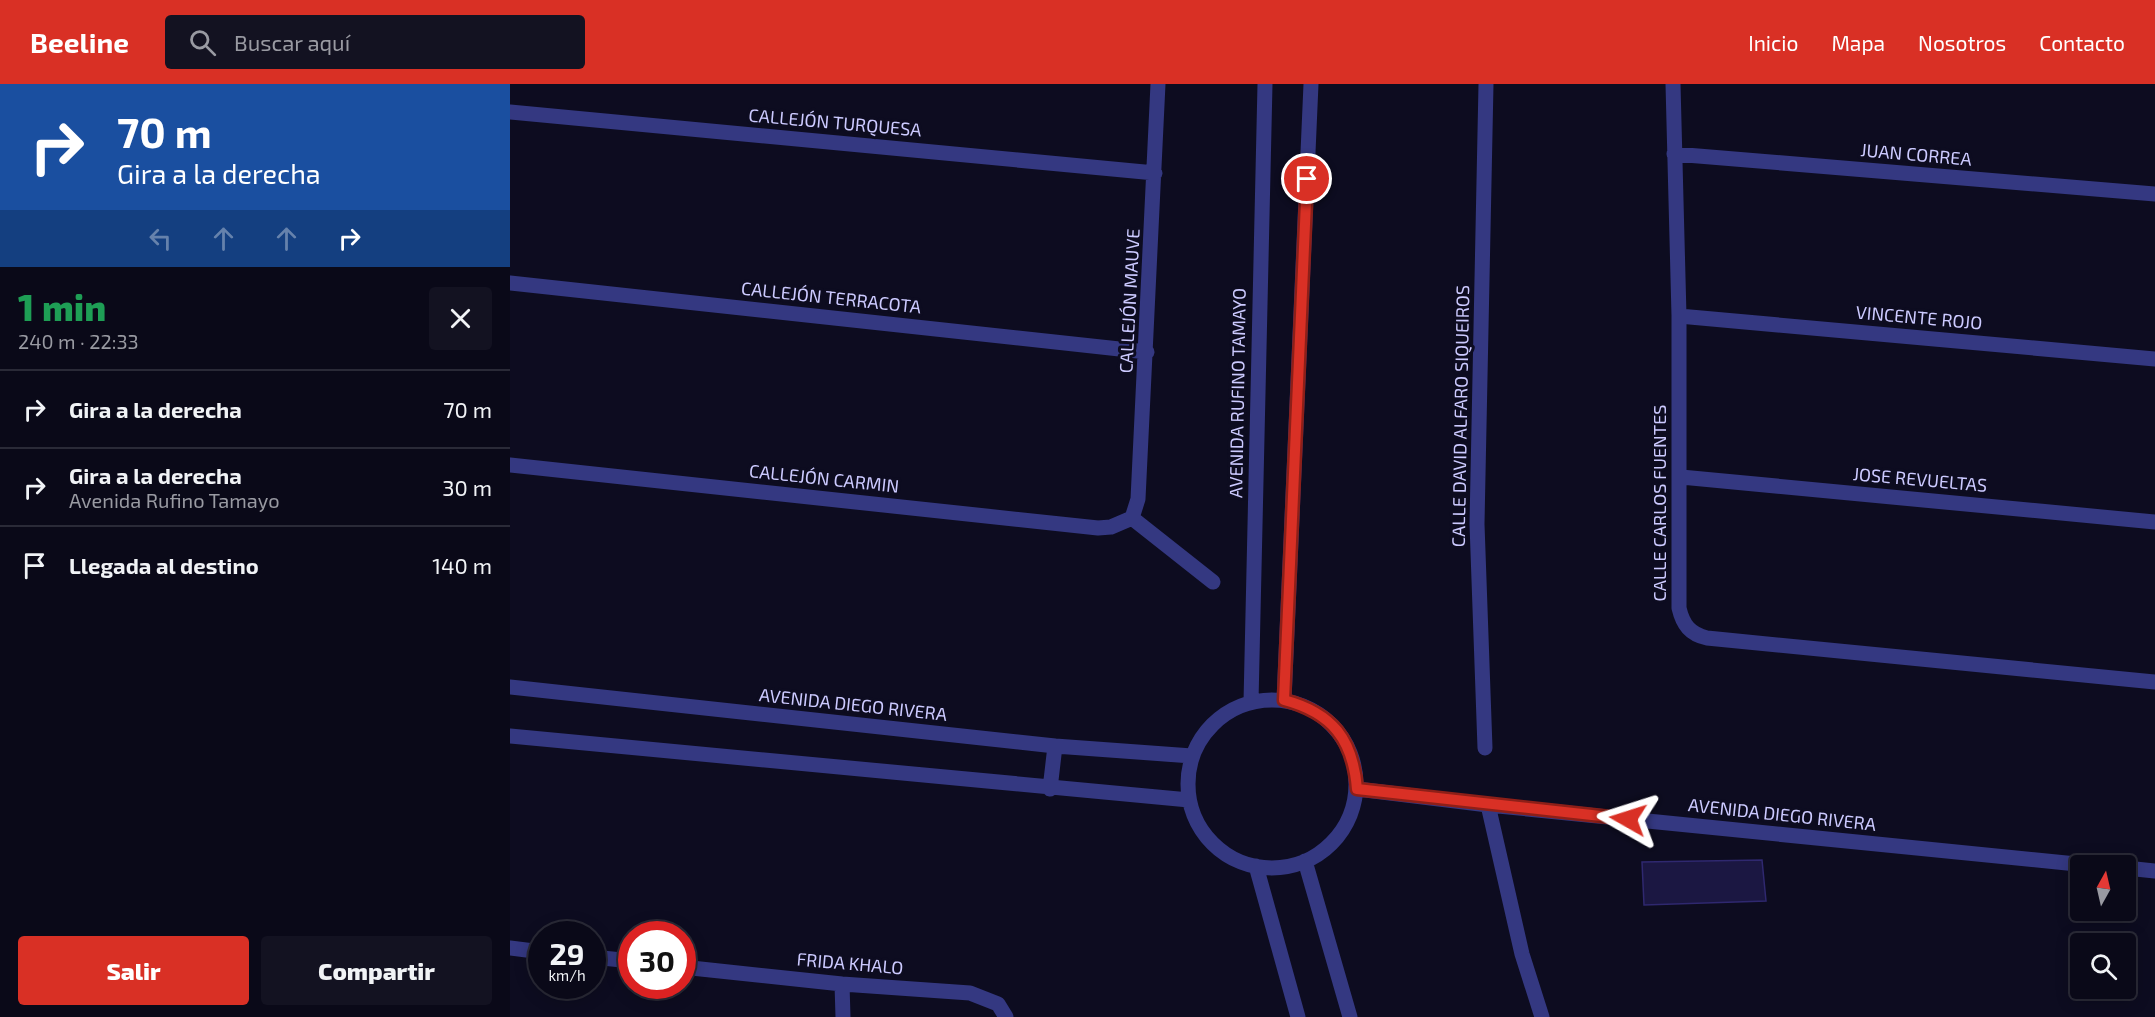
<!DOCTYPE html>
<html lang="es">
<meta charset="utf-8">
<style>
body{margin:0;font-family:"Exo 2",sans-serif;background:#131221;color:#f1f3f6;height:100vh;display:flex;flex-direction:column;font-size:22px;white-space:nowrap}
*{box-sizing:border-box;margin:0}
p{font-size:20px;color:#999aa2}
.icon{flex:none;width:33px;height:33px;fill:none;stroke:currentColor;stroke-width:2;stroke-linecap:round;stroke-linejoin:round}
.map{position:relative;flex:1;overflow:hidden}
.details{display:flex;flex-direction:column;background:#0a0918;width:510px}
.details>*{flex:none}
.guide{background:#1a4fa0;color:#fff;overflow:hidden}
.needle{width:39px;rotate:8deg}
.controls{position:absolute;left:1560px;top:771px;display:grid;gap:12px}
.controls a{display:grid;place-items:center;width:66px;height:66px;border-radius:6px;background:#0a0918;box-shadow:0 3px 15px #0003,0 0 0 2px #2a2a37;font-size:30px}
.speed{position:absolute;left:18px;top:837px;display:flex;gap:12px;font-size:30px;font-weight:700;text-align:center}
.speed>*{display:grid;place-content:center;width:78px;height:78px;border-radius:50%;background:#0a0918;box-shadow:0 3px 15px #0003,0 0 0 2px #2a2a37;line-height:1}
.speed small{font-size:15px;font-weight:400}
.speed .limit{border:9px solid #d22;background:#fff;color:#111}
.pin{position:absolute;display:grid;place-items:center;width:51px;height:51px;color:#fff;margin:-26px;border:3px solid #fff;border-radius:50%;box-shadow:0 2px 6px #0007}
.me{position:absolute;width:66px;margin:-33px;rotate:276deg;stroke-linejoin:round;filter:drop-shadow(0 0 4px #0008)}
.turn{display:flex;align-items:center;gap:21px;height:126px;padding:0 18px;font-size:27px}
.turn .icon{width:78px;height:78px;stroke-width:2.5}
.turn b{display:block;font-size:42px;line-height:51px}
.lanes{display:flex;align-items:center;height:57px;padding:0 18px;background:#0003;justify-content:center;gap:30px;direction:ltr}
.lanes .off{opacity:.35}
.round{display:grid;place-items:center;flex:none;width:63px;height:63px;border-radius:6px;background:#131221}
.overview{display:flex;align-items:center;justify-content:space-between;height:102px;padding:0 18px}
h1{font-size:36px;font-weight:800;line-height:45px;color:#1e9e55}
.primary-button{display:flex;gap:12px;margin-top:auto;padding:12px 18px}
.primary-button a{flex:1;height:69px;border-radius:6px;background:#d93025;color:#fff;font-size:24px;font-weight:800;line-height:69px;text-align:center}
.primary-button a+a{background:#131221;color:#f1f3f6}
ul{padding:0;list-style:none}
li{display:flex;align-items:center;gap:18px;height:78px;padding:0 18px;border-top:2px solid #2a2a37}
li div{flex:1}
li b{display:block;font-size:22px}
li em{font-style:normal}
header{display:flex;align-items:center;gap:36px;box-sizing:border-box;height:84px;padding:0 30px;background:#d93025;color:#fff}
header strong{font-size:28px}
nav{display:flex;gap:33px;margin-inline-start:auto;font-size:21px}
.search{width:420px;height:54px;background:#131221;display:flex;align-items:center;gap:15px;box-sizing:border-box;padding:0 21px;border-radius:6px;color:#999aa2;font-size:22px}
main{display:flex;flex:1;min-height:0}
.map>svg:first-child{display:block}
</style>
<header>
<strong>Beeline</strong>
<div class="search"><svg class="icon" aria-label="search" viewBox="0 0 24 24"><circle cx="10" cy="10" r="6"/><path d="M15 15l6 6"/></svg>Buscar aquí</div>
<nav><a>Inicio</a><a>Mapa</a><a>Nosotros</a><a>Contacto</a></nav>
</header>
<main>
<section class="details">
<div class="guide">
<div class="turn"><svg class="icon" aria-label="right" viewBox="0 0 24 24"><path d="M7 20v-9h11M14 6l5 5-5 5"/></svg><div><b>70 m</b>Gira a la derecha</div></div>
<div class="lanes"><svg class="icon off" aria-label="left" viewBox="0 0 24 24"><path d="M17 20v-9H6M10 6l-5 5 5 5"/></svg><svg class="icon off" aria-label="ahead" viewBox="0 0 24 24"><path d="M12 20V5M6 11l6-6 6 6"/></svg><svg class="icon off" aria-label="ahead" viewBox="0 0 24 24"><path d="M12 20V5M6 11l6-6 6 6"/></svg><svg class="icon" aria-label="right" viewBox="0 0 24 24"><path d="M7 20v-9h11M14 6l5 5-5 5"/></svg></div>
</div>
<div class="overview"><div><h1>1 min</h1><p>240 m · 22:33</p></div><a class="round"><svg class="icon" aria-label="close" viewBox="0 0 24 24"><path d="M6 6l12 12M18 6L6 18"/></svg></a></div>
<ul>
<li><svg class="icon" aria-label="right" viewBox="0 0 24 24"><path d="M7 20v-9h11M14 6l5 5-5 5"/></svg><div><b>Gira a la derecha</b></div><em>70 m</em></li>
<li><svg class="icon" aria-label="right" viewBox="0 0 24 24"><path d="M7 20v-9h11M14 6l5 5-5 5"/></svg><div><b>Gira a la derecha</b><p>Avenida Rufino Tamayo</p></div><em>30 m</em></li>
<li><svg class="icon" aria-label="arrive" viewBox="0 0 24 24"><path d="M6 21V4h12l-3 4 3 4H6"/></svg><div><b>Llegada al destino</b></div><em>140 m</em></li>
</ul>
<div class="primary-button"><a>Salir</a><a>Compartir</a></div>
</section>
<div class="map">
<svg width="1645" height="933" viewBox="0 0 1645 933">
<rect width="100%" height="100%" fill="#0d0c20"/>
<!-- building -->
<path fill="#1b1742" stroke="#2f286f" stroke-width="1.5" d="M1252 776 1256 817 1134 821 1132 778Z"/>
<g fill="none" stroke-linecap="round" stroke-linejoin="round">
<!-- street -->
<path stroke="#343881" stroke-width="15" d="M1163 0 1169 232V524C1173 541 1180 550 1197 554L1645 598
M0 28 645 89
M1164 70 1645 110
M0 199 637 268
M1169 232 1645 275
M0 381 588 444 601 443 622 434
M1171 393 1645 438
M622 434 628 415 648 0
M622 434 703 498
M0 603 545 662 682 672
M774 616 801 0
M678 700a84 84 0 1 1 168 0a84 84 0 1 1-168 0Z
M741 618 755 0
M0 652 679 716
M975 664 967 440 976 0
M540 705 545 662
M847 705 978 721 1586 782
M978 721 1012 870 1032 933
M795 777 840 933
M746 782 788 933
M1616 784 1645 787
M0 864 32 868
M82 873 122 877
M172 883 332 900 460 909 488 920 496 933
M332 900 333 933"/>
</g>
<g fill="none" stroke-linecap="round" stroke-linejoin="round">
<defs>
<path id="route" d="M797 95 774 616C823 629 843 656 847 705L1118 735"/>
</defs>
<!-- route casing -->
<use href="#route" stroke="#8d1f18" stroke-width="15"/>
<!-- route -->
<use href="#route" stroke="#d93025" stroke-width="10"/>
</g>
<g text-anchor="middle" stroke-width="6" stroke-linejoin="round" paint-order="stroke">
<!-- street labels -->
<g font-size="18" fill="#cccaff" stroke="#0d0c20">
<text transform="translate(325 39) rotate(5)" y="6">CALLEJÓN TURQUESA</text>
<text transform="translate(1406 71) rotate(5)" y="6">JUAN CORREA</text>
<text transform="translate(321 214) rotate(6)" y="6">CALLEJÓN TERRACOTA</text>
<text transform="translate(620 217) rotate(-87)" y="6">CALLEJÓN MAUVE</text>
<text transform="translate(1409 234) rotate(5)" y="6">VINCENTE ROJO</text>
<text transform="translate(728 309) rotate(-89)" y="6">AVENIDA RUFINO TAMAYO</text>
<text transform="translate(951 332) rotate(-89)" y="6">CALLE DAVID ALFARO SIQUEIROS</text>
<text transform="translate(314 395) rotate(6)" y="6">CALLEJÓN CARMIN</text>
<text transform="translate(1410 396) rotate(5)" y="6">JOSE REVUELTAS</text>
<text transform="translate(1150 419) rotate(-90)" y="6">CALLE CARLOS FUENTES</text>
<text transform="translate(343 621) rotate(6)" y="6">AVENIDA DIEGO RIVERA</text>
<text transform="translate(1272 731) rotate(6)" y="6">AVENIDA DIEGO RIVERA</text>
<text transform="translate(340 880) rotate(5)" y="6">FRIDA KHALO</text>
</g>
</g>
</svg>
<div class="controls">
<a><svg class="needle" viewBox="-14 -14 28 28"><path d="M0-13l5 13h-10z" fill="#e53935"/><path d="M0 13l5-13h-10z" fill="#999aa2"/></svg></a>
<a><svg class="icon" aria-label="search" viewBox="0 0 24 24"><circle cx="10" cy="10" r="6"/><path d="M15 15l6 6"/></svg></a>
</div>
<div class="speed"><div>29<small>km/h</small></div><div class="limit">30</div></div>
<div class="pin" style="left:797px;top:95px;background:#d93025"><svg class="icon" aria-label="arrive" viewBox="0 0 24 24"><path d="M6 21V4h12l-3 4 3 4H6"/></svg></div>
<svg class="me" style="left:1118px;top:735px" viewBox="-20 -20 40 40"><path d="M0-17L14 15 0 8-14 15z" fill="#d93025" stroke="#fff" stroke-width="4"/></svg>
</div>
</main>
